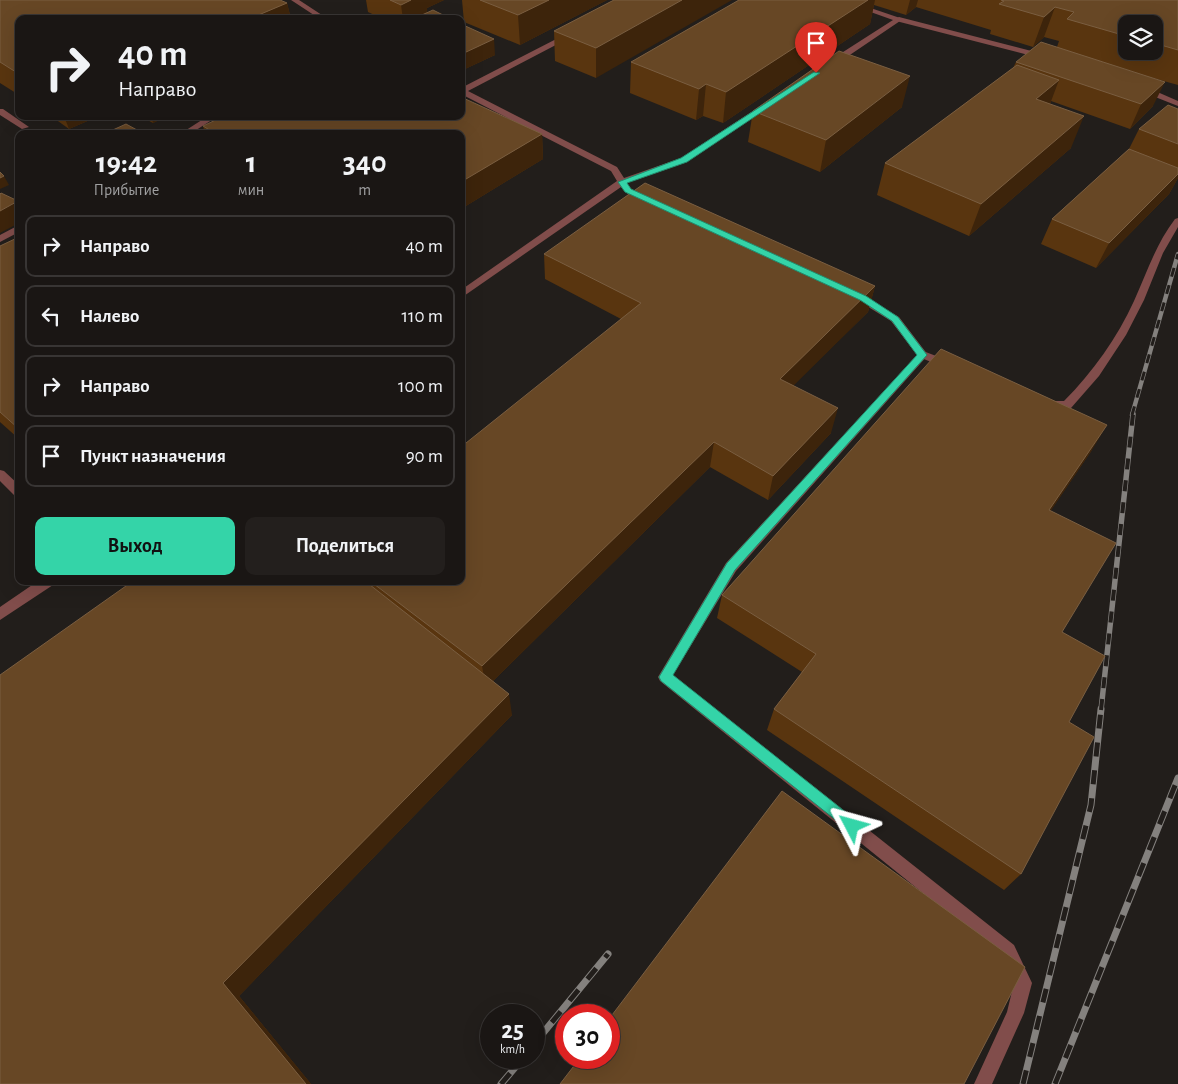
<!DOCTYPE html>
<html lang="ru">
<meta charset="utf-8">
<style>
body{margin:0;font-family:"Alegreya Sans",sans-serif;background:#231f1d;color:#f1f3f6;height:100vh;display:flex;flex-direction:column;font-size:19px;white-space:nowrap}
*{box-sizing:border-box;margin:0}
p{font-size:16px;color:#9f9fa0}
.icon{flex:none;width:28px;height:28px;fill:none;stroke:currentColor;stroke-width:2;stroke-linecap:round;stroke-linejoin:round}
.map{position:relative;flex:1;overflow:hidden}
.sheet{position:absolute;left:15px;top:130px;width:450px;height:455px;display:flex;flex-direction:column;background:#1a1614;border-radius:10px;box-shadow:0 5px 20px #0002,0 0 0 1px #383534}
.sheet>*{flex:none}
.top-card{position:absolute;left:15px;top:15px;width:450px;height:105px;border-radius:10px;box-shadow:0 5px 20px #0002,0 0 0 1px #383534;background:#1a1614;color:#f1f3f6;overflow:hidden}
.buttons{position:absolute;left:1118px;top:15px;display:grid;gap:10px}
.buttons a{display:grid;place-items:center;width:45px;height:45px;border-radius:10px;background:#1a1614;box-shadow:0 5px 20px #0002,0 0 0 1px #383534;font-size:25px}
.speed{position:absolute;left:480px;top:1004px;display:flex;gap:10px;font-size:25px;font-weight:700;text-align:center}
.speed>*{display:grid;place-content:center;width:65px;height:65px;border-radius:50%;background:#1a1614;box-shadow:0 5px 20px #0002,0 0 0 1px #383534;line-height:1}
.speed small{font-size:12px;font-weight:400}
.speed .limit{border:8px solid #d22;background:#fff;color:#111}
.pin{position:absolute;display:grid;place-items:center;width:42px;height:42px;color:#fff;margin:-51px -21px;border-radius:50% 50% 50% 0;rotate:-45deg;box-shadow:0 0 5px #0007}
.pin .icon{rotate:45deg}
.me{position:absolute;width:55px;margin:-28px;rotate:309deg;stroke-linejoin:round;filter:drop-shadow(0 0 4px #0008)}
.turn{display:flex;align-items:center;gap:18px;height:105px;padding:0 20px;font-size:22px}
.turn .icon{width:65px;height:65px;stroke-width:2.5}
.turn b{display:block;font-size:35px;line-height:42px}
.eta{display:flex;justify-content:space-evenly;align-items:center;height:85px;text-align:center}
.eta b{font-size:30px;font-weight:700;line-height:35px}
.action{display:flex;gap:10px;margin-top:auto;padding:10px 20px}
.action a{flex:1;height:58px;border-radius:10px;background:#34d4a8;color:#111;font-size:20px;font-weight:700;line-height:58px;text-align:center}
.action a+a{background:#231f1d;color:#f1f3f6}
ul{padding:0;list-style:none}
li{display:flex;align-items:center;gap:15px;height:62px;margin:0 10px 8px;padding:0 10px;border:2px solid #383534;border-radius:10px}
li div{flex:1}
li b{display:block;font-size:19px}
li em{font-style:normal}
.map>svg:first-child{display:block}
</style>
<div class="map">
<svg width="1178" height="1084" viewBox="0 0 1178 1084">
<rect width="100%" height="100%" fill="#221e1b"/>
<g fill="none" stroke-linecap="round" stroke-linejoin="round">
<!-- service -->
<path fill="#814d4b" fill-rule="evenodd" d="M899 17 1047 55 1048 57 1044 59 896 21 895 19Z
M1140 87H1146L1178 101V106L1140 91Z
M1178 218V227L1163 253 1144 300 1126 335 1099 376 1071 408 1041 407 1039 404 1041 401H1064C1093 372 1117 338 1134 301 1147 272 1156 244 1175 219Z
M923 351 952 362 953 365 948 369 919 357V353Z"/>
<!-- minor -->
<path fill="#814d4b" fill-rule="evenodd" d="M837 0H847L903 19 835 65H829V61L893 20Z
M566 34 573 36 468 91 617 167 624 178 681 158 762 105 769 107 687 162 627 183 631 189 650 197V201C640 202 626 195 621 187L461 298V290L617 181 611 171 461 94V88Z
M0 109H3L29 127 22 129 0 115Z
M856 292 899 317 928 355 736 571 673 675 1014 945 1032 983 1024 1013 992 1084H974L1007 1012 1014 983 1002 957 660 681 658 677 726 563 917 355 891 321 852 297 851 295Z
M0 470 4 471 19 485V497L15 496 0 481Z
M38 581H54L53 585 0 620V607Z"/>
<!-- tertiary -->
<path fill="#814d4b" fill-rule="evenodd" d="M291 0H299L328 19H320Z
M208 116H218L190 134H180Z
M19 225V232L0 242V235Z"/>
<defs>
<path id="rail-far2" d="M1132 415 1178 254"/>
<path id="rail-far1" d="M1101 710 1133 414"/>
<path id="rail" d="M534 1044 608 954
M501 1084 523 1058
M1023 1084 1091 805 1101 709
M1055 1084 1178 778"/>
</defs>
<!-- rail-far2 casing -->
<use href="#rail-far2" stroke="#84817e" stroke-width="4.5"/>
<!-- rail-far1 casing -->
<use href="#rail-far1" stroke="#84817e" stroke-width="5.5"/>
<!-- rail casing -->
<use href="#rail" stroke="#84817e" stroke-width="7"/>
<!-- rail-far2 -->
<use href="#rail-far2" stroke="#221e1b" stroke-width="3" stroke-dasharray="9" stroke-linecap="butt"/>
<!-- rail-far1 -->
<use href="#rail-far1" stroke="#221e1b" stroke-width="4" stroke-dasharray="11" stroke-linecap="butt"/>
<!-- rail -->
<use href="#rail" stroke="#221e1b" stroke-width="5" stroke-dasharray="14" stroke-linecap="butt"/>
</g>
<!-- wall -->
<path fill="#59350f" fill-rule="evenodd" d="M0 0 287 3 291 19H19V95L0 83Z
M366 0H444L427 8V13L451 19H383L368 12Z
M462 0H607L520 45 464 22Z
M614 0 596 78 555 61 554 31Z
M739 0H1178V85L1142 75 1153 106 1130 129 1051 101 1050 104 1071 148 969 236 877 195 885 163 1013 68 1016 62 1057 47 1059 41 1044 37 1033 47 990 34 991 30 916 7 906 15 874 5 870 24 723 123 703 116 696 120 630 93 631 62ZM1126 24H1154V51H1126Z
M461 24 495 55 465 69 461 67Z
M902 107 820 172 748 142 753 111Z
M1178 109V178L1169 194 1096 268 1041 244 1052 219 1129 149 1139 129Z
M51 116H99L69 129Z
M140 116H167L153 123Z
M203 126 542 134 543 159 461 209V134H205Z
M19 237V439L0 422V246Z
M544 254 875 286 868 312 793 385 831 433 768 500 710 467 493 681 512 715 239 996 311 1084H0L133 581H461L621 319 545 279Z
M1092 450 1051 510 1062 632 1069 722 1021 874 1004 890 767 730 774 709 802 672 717 618 722 595Z"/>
<!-- shaded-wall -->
<path fill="#3d240b" d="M411 0H444L427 8 428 17 424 19H403L401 5Z
M549 0H607L520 45 518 15Z
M682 0H732L596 78V48Z
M868 0H875L870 24 723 123 726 92Z
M910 0H918L916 7 906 15Z
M287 3 291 19H249Z
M1055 7 1044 37 1033 47 1044 17Z
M494 39 495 55 465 69 464 53Z
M910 76 902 107 820 172 826 140Z
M1059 80 1047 112 1036 99Z
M1165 82 1153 106 1130 129 1141 104Z
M706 84 703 116 696 120 699 89Z
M64 116H99L69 129Z
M151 116H167L153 123Z
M1084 116 1071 148 969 236 981 204Z
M137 130 139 134H129Z
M542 134 543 159 461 209V182Z
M1178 174V178L1169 194 1096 268 1109 243Z
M4 176 9 185 0 189V178Z
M18 201 19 204V223L0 233V211Z
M875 286 868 312 775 404 780 379Z
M838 408 831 433 768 500 773 476Z
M1107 425 1092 450 1035 534 1049 510Z
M714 442 710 467 486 688 482 666Z
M509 694 512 715 239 996 311 1084H306L223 983Z"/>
<!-- building -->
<path fill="#674725" stroke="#7a5e41" d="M0 0H280L287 3 249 19H19V74L0 62Z
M390 0H411L401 5Z
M480 0H549L518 15Z
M614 0H682L596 48 554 31Z
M739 0H868L726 92 706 84 699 89 631 62Z
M1001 0H1178V50L1154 43V24H1126V36L1067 19 1074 12 1055 7 1044 17 999 4 1004 1Z
M433 10 451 19H413Z
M461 24 494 39 464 53 461 51Z
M1041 42 1165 82 1141 104 1016 62Z
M839 51 910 76 826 140 753 111Z
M1017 65 1059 80 1036 99 1084 116 981 204 885 163Z
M461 97 542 134 461 182V134H216L203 126 224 116H461Z
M1168 105 1178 109V144L1139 129Z
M126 124 137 130 129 134H104Z
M1129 149 1178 168V174L1109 243 1052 219Z
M0 172 4 176 0 178Z
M645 183 875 286 780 379 838 408 773 476 714 442 482 666 370 581H461V447L641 303 544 254Z
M1 193 18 201 0 211V194Z
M19 237V429L0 412V246Z
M941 349 1107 425 1049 510 1116 543 1062 632 1105 656 1069 722 1094 737 1021 874 774 709 816 654 722 595Z
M133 581H365L509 694 223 983 306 1084H0V675Z
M782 791 1025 967 964 1084H560L580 1058H609V1019Z"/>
<!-- route -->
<path fill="#34d4a8" stroke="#228a6d" d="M814 72 820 73 687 162 627 183 631 189 866 296 898 317 927 355 735 570 673 675 857 821 859 826 857 831 852 833 661 681 659 677 727 563 917 355 892 321 860 300 625 192 618 182 681 158Z"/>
</svg>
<div class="buttons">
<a><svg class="icon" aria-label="layers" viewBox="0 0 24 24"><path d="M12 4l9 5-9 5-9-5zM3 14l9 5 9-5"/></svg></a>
</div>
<div class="speed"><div>25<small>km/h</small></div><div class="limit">30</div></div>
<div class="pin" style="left:816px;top:73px;background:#d93025"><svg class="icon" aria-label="arrive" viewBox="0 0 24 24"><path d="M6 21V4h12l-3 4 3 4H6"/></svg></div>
<svg class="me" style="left:852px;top:826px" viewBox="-20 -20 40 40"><path d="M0-17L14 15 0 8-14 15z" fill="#34d4a8" stroke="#fff" stroke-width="4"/></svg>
<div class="top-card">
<div class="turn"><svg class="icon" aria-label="right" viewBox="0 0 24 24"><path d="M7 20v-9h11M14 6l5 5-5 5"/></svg><div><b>40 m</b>Направо</div></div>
</div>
<section class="sheet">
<div class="eta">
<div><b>19:42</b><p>Прибытие</p></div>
<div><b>1</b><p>мин</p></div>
<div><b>340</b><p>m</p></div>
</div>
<ul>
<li><svg class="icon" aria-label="right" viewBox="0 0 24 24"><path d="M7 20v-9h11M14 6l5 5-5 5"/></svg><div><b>Направо</b></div><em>40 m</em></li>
<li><svg class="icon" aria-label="left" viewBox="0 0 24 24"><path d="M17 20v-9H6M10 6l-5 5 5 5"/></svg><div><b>Налево</b></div><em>110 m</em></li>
<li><svg class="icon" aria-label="right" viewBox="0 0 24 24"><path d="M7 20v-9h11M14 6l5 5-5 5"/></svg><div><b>Направо</b></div><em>100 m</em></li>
<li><svg class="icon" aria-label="arrive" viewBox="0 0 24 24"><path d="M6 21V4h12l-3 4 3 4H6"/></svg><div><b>Пункт назначения</b></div><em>90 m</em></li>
</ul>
<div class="action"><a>Выход</a><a>Поделиться</a></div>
</section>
</div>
